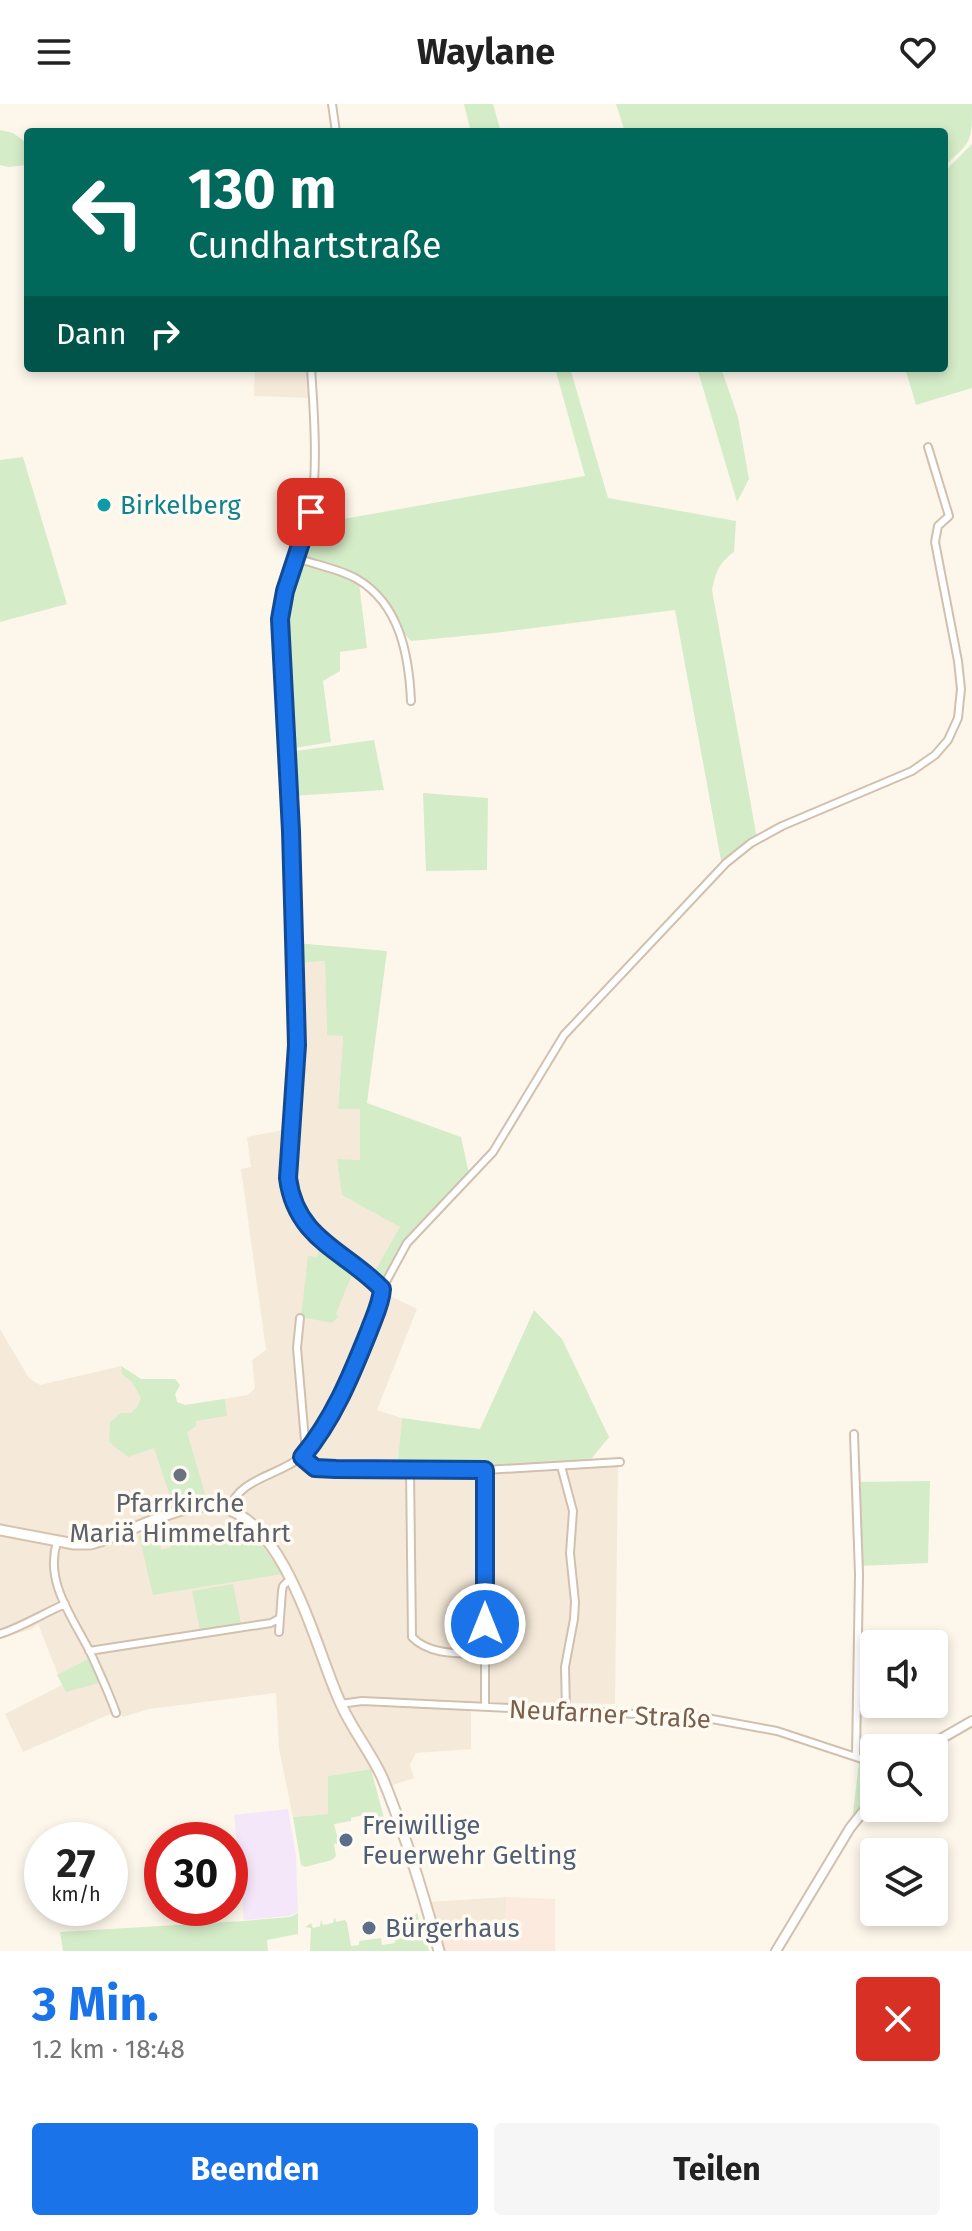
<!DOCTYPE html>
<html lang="de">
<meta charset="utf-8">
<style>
body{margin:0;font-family:"Fira Sans",sans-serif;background:#f6f6f6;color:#222;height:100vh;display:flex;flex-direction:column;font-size:30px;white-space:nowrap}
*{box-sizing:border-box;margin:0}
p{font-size:26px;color:#767676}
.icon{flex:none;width:44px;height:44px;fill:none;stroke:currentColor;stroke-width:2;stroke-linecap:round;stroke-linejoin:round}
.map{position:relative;height:1847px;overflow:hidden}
.details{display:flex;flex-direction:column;background:#fff;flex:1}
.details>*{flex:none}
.hud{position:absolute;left:24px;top:24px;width:924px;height:244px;border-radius:8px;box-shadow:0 4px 12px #0003;background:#00695c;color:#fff;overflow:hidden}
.fabs{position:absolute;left:860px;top:1526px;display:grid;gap:16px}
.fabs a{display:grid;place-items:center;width:88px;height:88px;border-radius:8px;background:#fff;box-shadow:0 4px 12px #0003;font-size:40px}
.speed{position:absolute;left:24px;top:1718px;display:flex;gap:16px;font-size:40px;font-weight:700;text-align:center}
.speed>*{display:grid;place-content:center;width:104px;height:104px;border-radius:50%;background:#fff;box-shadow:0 4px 12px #0003;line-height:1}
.speed small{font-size:20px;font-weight:400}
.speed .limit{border:12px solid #d22;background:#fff;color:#111}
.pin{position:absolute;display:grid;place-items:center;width:68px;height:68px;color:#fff;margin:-34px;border-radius:16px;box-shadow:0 4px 12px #0006}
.me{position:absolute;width:88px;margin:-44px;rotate:0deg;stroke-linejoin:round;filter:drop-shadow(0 0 6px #0008)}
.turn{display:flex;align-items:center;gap:28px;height:168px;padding:0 32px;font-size:36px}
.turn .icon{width:104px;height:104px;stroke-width:2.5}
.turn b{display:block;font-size:56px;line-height:68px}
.then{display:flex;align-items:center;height:76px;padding:0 32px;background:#0003;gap:16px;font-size:30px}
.round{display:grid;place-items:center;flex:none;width:84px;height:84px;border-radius:8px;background:#f6f6f6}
.head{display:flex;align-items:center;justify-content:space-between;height:136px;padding:0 32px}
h1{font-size:48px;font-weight:700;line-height:60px;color:#1a73e8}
.cta{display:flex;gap:16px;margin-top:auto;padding:16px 32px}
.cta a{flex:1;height:92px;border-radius:8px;background:#1a73e8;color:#fff;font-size:32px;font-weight:700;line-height:92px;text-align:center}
.cta a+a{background:#f6f6f6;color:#222}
header{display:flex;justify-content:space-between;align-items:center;height:104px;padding:0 32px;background:#fff;font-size:36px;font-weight:700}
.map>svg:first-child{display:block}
</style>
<header><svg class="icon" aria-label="menu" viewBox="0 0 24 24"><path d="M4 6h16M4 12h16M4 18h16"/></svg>Waylane<svg class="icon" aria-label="heart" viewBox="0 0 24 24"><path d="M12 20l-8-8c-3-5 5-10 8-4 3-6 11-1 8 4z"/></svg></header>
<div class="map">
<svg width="972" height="1847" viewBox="0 0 972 1847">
<rect width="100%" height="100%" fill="#fdf7eb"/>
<!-- residential -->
<path fill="#f5ead9" d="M255 264H309L311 294 254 292Z
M325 857 327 930 343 931 338 1004 360 1005V1057L338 1055 400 1123 384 1176 386 1190 417 1205 377 1306 402 1314 397 1367 479 1369 618 1360 615 1600 563 1599V1602L471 1599V1645L416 1649 410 1661 414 1674 390 1682 382 1663 328 1672V1710L293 1713 279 1645 276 1589 149 1605 123 1613 115 1608 23 1648 5 1610 62 1581 38 1520 32 1525 0 1535V1225L29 1274 40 1281 121 1262 141 1275H175L180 1281 175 1290 177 1298 185 1301 248 1291 255 1284 252 1256 266 1246 241 1065 251 1063 247 1033 293 1024 296 1006 299 859Z
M507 1793 505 1818 437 1822 429 1798Z"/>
<!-- commercial -->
<path fill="#fdeadf" d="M507 1793 555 1795V1847H444L437 1822 505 1818Z"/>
<!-- education -->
<path fill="#f4e7fa" d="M288 1705 296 1751 298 1808 289 1812 244 1816 234 1711Z"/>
<!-- green -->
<path fill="#d5ecc8" d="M464 0H493L501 28H471Z
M616 0H972C972 37 972 38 944 62V28H625Z
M0 26 13 29 28 40V61L8 63 0 61Z
M972 40V284L916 301 905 264H944V68Z
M555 264H570L608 394 736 417 734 448C719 459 716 468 712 486L757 734 722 762 675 506 494 529 411 537C393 519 386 490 364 477 346 466 312 467 303 446L310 421 585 372Z
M697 264H721L738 313 749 375 737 398Z
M23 353 67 500 0 518V356Z
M308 461 353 475 359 479 367 544 340 548V567L323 577 331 638 289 645 283 506 298 463Z
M374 636 384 686 292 692 289 648Z
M423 689 488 694 487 766 426 767Z
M296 839 387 847 367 999 461 1033 470 1074 404 1138 384 1176 373 1170 400 1123 342 1091 337 1055 360 1056V1005H338L343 932 327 931 325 857 299 859Z
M320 1142 370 1178 375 1185 373 1189 366 1178 351 1173 336 1210 339 1212 332 1219 301 1213 308 1152 317 1153Z
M534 1206 562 1235 609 1333 592 1354C557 1360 521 1365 485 1365 456 1364 425 1355 397 1365L402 1314 480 1325Z
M121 1262 141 1275H175L180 1281 175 1290 177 1298 185 1301 225 1295 227 1312 196 1317V1322L187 1328 206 1393 172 1398 154 1344 128 1353 109 1338 110 1318 121 1309H131L137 1303 141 1294 132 1278 122 1270Z
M930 1377 928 1459 860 1462 857 1378Z
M157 1423 161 1446 170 1444 169 1435 187 1432 189 1439 246 1424 259 1437 282 1470 153 1491 139 1432Z
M233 1480 241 1519 200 1526 192 1487Z
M88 1555 99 1579 66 1588 57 1571Z
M859 1658 874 1665V1689L852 1717Z
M371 1665 384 1714 379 1715 377 1709 367 1711 368 1717H365L363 1711 351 1714V1717L334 1720 339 1739 334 1740 336 1752 332 1756 305 1763 301 1761 293 1713 328 1710V1672Z
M298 1809V1830L267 1836 268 1847H63L60 1828 243 1817 290 1813Z
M417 1809 429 1847H310L311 1824 305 1823 311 1819 313 1824 320 1822 321 1816 323 1821 333 1819 335 1813 336 1818 345 1816 347 1819 351 1842 359 1841V1837L381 1834 382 1841 395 1839 394 1829 404 1813 414 1812Z"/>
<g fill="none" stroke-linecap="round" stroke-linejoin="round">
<defs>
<path id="minor" d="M332 0 336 28
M297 454C316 461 340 465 357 475 400 500 409 552 411 597
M382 1185 407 1139 493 1048 564 931 726 759 751 739 782 722 912 667 935 651 948 636 958 614 961 585 958 557 935 438 938 422 949 412 928 343
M300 1214 297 1244 306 1348
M854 1330 859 1470 856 1652
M302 1353 315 1364 336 1365 485 1366 620 1358
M561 1362 573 1407 570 1449 575 1498 574 1515 565 1563 566 1606
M410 1364 412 1533C430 1552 461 1549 486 1550
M485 1366V1603
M229 1406C239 1373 280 1372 302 1352 326 1331 380 1217 382 1185 346 1147 296 1135 288 1074L297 941 291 727 280 515C284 477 304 444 311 407 318 366 314 307 311 264
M57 1438C44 1479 74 1515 91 1550 100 1570 109 1589 116 1609
M279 1528 282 1487 283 1482 290 1475
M0 1530C24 1522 42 1510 65 1500
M89 1547 271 1519 280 1514
M340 1600 362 1597 701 1613 777 1627 874 1659"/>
<path id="tertiary" d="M925 1644 972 1617
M776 1847 850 1724 874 1694"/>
<path id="secondary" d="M0 1426 74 1440H90C129 1431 185 1393 224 1404 288 1422 316 1546 340 1598 351 1624 370 1647 382 1673 405 1728 423 1789 439 1847"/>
</defs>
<!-- minor casing -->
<use href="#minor" stroke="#d1c0af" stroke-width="10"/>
<!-- tertiary casing -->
<use href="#tertiary" stroke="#d1c0af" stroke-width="12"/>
<!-- secondary casing -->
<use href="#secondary" stroke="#d6c2af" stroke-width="13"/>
<!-- minor -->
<use href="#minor" stroke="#fff" stroke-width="6"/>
<!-- tertiary -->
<use href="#tertiary" stroke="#fff" stroke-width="8"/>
<!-- secondary -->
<use href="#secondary" stroke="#fff" stroke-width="9"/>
</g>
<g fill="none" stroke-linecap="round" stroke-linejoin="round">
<defs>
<path id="route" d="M311 408 285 487 280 515 291 727 297 941 288 1074C296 1136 346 1147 382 1185 381 1200 374 1213 369 1227 351 1272 333 1316 302 1353L315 1364 336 1365 485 1366V1520"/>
</defs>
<!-- route casing -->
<use href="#route" stroke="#114b97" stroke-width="20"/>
<!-- route -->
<use href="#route" stroke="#1a73e8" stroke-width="14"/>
</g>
<!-- markers -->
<circle fill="#0f9aa8" stroke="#fffbf2" stroke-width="3" cx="104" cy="401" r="8"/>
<circle fill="#6b7280" stroke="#fffbf2" stroke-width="3" cx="180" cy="1371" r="8"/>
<g fill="#5c6f8a" stroke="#fffbf2" stroke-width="3">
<circle cx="346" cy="1736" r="8"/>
<circle cx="369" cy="1824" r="8"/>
</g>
<g text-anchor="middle" stroke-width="7" stroke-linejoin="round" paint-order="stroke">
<!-- culture labels -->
<g font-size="26" fill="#0d838f" stroke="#fffbf2" text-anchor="start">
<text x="120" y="410">Birkelberg</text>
</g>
<!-- worship labels -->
<g font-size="26" fill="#5b616d" stroke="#fffbf2">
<text x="180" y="1408">Pfarrkirche<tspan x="180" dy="30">Mariä Himmelfahrt</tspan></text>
</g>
<!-- street labels -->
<g font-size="26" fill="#7a5f4d" stroke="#fffbf2">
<text transform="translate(610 1610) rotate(3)" y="9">Neufarner Straße</text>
</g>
<!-- service labels -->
<g font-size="26" fill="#4e5e75" stroke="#fffbf2" text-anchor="start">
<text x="362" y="1730">Freiwillige<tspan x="362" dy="30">Feuerwehr Gelting</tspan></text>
<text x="385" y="1833">Bürgerhaus</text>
</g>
</g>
</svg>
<div class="fabs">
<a><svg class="icon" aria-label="sound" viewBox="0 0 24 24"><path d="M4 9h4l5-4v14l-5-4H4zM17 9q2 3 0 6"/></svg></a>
<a><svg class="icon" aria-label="search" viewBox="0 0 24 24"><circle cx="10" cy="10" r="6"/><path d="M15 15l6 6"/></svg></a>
<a><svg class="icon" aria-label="layers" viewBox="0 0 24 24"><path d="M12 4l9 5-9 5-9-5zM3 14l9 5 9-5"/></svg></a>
</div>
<div class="speed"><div>27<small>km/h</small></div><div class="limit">30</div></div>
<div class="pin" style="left:311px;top:408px;background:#d93025"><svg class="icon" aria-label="arrive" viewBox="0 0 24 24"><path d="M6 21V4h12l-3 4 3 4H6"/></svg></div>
<svg class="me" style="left:485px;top:1520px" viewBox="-20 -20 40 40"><circle r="17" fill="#1a73e8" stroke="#fff" stroke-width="3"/><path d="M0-11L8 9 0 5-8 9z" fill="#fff"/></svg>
<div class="hud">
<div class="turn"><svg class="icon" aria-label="left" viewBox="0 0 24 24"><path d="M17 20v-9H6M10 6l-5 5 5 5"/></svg><div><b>130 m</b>Cundhartstraße</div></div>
<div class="then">Dann<svg class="icon" aria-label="right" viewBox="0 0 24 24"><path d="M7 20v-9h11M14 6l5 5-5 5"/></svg></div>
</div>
</div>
<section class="details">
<div class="head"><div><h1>3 Min.</h1><p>1.2 km · 18:48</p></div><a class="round" style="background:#d93025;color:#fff"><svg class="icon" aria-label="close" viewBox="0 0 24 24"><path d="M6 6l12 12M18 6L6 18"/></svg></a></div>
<div class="cta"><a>Beenden</a><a>Teilen</a></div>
</section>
